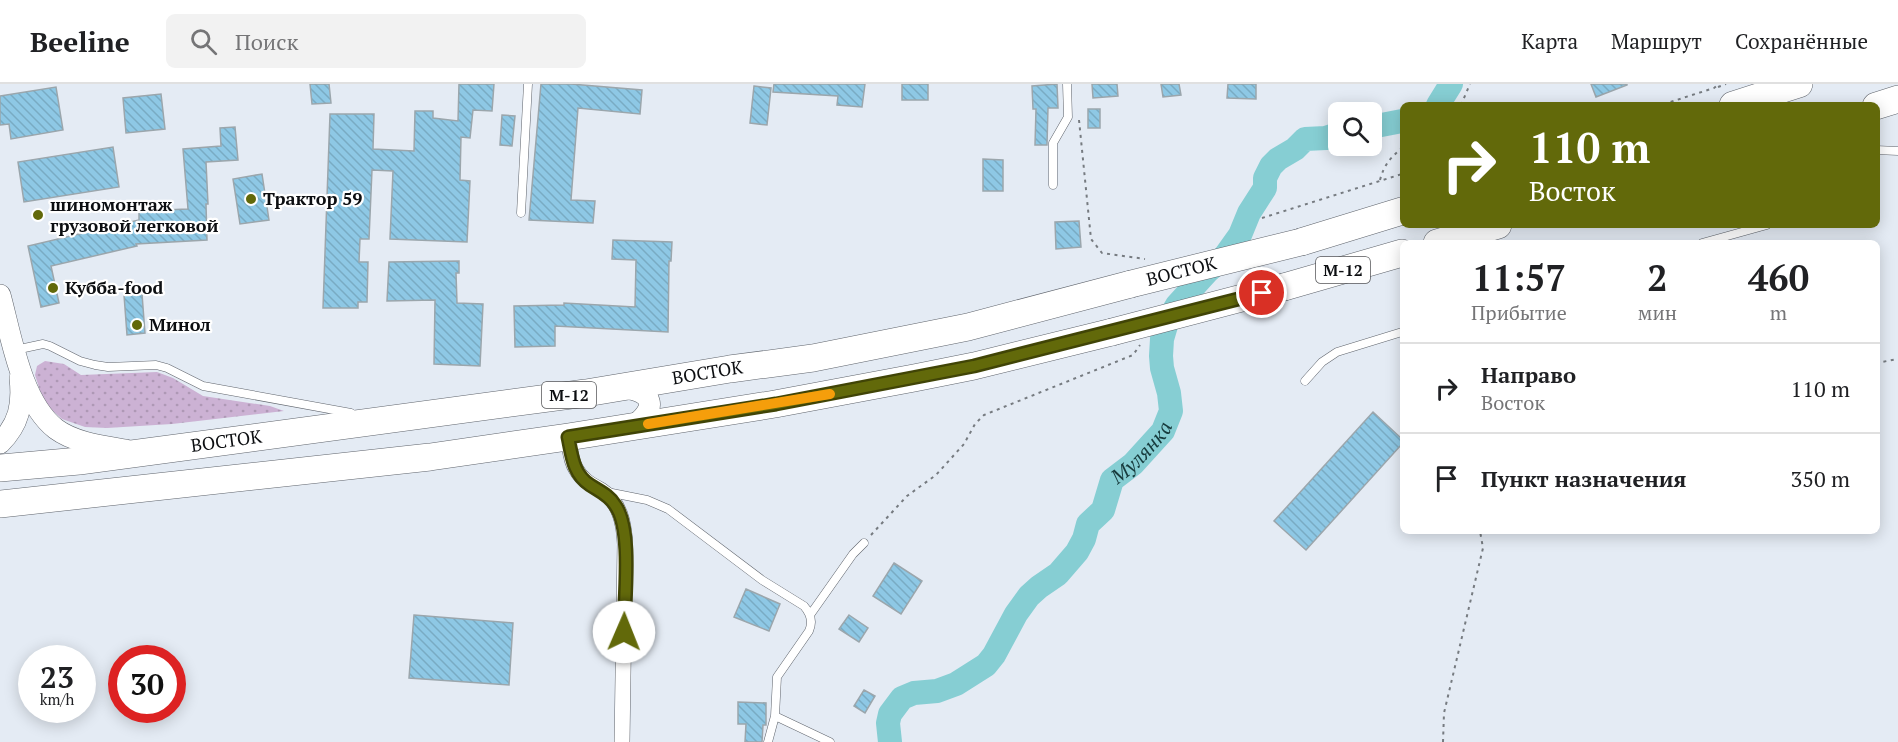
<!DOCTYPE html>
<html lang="ru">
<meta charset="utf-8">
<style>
body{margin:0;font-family:"PT Serif",serif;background:#f2f2f2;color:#202124;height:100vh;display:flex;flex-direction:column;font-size:22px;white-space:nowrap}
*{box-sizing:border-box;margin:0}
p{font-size:20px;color:#757577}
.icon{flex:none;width:33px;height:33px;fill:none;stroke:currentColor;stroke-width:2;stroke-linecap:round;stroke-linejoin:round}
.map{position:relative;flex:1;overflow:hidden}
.drawer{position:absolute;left:1400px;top:156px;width:480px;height:294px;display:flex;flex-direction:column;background:#fff;border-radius:9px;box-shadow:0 3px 15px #0003}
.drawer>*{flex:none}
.guide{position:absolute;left:1400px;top:18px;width:480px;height:126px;border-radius:9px;box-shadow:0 3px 15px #0003;background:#62690a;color:#fff;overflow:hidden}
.fabs{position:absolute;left:1328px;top:18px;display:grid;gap:12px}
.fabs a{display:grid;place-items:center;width:54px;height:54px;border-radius:9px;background:#fff;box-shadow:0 3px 15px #0003;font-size:30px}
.speed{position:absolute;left:18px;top:561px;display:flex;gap:12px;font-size:30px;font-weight:700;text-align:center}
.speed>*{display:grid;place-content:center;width:78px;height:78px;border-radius:50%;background:#fff;box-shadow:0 3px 15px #0003;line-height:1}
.speed small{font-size:15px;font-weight:400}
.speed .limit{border:9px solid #d22;background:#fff;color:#111}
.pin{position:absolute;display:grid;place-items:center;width:51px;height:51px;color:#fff;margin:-26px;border:3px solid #fff;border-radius:50%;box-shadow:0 2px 6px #0007}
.me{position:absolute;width:66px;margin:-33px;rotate:1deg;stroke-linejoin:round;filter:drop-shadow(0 0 4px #0008)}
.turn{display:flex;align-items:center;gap:21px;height:126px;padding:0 30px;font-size:27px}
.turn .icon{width:78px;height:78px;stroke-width:2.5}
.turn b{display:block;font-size:42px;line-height:51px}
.eta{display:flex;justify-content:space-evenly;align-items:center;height:102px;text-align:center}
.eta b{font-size:36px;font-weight:600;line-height:42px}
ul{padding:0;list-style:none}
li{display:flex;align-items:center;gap:18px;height:90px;padding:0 30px;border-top:2px solid #e0e0e0}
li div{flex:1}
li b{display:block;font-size:22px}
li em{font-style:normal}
header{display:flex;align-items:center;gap:36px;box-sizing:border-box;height:84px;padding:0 30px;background:#fff;border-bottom:2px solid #e0e0e0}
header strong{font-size:28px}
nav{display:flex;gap:33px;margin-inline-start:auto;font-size:21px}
.search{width:420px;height:54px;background:#f2f2f2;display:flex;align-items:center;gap:15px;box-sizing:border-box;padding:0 21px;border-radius:9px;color:#757577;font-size:22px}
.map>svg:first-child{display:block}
</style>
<header>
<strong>Beeline</strong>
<div class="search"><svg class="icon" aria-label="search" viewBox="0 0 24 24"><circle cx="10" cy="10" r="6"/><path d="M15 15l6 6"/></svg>Поиск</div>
<nav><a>Карта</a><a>Маршрут</a><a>Сохранённые</a></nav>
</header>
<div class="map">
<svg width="1898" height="658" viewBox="0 0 1898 658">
<defs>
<pattern id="grass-dots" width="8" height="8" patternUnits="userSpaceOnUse" patternTransform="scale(1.5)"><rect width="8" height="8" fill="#ccb2d4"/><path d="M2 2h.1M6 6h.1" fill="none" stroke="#ae98b5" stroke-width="1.8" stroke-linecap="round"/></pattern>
<pattern id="building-back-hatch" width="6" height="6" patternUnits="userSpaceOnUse" patternTransform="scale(1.5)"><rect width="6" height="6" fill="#8ec8e5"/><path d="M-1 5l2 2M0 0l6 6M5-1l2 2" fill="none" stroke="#79abc3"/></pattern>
</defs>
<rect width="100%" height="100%" fill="#e4ebf4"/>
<!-- grass -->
<path fill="url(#grass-dots)" d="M45 277 64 280 81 291 157 288 173 294 203 312 270 322 284 327 172 340 107 344 85 343 62 335 44 319 35 291 37 282Z"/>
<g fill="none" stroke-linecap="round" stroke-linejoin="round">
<!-- river -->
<g stroke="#86ced3" stroke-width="24">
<path d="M1438 21 1451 0"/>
<path d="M1371 43 1402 37"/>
<path id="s1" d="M890 658 888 639 890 630 902 614 914 609 937 607 956 600 986 581 994 571 1016 530 1029 512 1039 503 1058 490 1077 468 1084 455 1088 440 1103 426 1112 396 1133 380 1163 347 1171 327 1169 309 1162 284 1161 272 1162 255 1167 238 1177 221 1208 187 1225 172 1240 151 1249 129 1265 104V94L1271 82 1278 75 1295 65 1305 55 1326 54 1338 50"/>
</g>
</g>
<!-- building -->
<path fill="url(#building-back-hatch)" stroke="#9ba6ac" stroke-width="1.5" d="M310 0H329L331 19 312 20Z
M459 0H494L492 27 473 26 470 54 461 53 460 96 470 97 467 158 390 155 393 87 372 86 369 155H360L359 178H368L367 218H358V224H323L330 30H374L373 65 414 67 415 27H433V34L458 37Z
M541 0H571L642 6 640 30 578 24 571 116 595 117 593 139 529 136Z
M774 0H865L862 23 837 21 838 12 773 8Z
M902 0H928V16H902Z
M1057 0 1058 24H1048L1047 61H1035L1036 25H1033L1032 2Z
M1092 0H1117L1118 12 1093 14Z
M1161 0H1179L1181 11 1163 13Z
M1228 0H1256V15L1227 14Z
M1591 0H1627V1L1596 13Z
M754 2 771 4 767 41 750 39Z
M56 3 63 46 11 55 9 40 0 41V12Z
M161 10 165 45 126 49 123 14Z
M1088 25H1100V44H1088Z
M502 31 515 32 512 62 500 61Z
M235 43 238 76 206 78 208 120H206L207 156 136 160 137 162 51 182 59 219 41 223 28 162 139 136V127L188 125 183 65 221 62 220 44Z
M113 63 119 103 24 118 18 78Z
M983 75 1003 76V107H983Z
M262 90 269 136 240 140 233 95Z
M1079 137 1081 163 1056 165 1055 138Z
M613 156 672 158 671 177H669L668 248 555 242V262L515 263 514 222 564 221V219L635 223 636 176 612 175Z
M459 177V189H456L457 219 483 220 480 282 434 280 435 216 387 217 389 178Z
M142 210 145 249 127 251 124 211Z
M1373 328 1402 355V360L1306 466 1274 437Z
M894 479 922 497 901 530 873 512Z
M746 505 780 520 769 547 734 533Z
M414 531 513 539 509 601 409 594Z
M849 531 868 544 859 558 839 545Z
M864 606 875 612 865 629 854 622Z
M738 618 766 619V641H763L762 658H745L746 640H738Z"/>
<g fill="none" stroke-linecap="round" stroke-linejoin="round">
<defs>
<path id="lane" d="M1876 66 1898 67
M1053 101V59L1068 33 1067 0
M521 129 528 0
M1702 159 1767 141
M15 266 43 260 50 262 80 277 95 281 108 283 156 281 167 284 203 302 351 329
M1305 297 1322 278 1337 268 1402 248
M607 408 647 416 668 425 762 496 804 522C811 530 813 538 809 547L777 593 775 632 768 658
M810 531 853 470 864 459
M775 632 830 658"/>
<path id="street" d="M568 353C570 363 570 376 576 385 582 396 590 400 601 406 620 418 624 439 625 460L622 658"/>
<path id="secondary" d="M0 211C11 251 21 318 56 345 75 359 103 362 126 366
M623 304C655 307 658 325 632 343
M0 359C19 340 23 321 20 294"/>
<g id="highway">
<path d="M1733 21 1799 0"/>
<path d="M1876 22 1898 15"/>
<path d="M1301 158 1402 127"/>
<path d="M1437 159 1498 141"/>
<path d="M1284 203 1402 169"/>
<path id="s2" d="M0 384 79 377 586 309 730 285 813 274 968 243 1131 200"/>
<path d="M0 420 430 373 568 353 775 320 914 294 974 282 1112 248"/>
</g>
</defs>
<!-- lane casing -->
<use href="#lane" stroke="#5f646c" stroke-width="9"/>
<!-- street casing -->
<use href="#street" stroke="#5f646c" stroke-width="16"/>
<!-- secondary casing -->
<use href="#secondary" stroke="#5f646c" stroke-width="22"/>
<!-- highway casing -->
<use href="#highway" stroke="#5f646c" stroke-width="28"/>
<!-- path -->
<path stroke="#767b80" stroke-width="2" stroke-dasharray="3 4.5" stroke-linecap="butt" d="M1718 3 1726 0
M1461 21 1470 0
M1656 21 1664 20 1714 4 1719 0
M1079 36 1091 155 1102 169 1145 175
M1380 96C1384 81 1390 74 1402 64
M1262 134 1402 90
M1876 279 1898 275
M871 451 907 412 936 391 964 360 975 340 984 331 1133 271 1140 261
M1443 658 1444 629 1483 464 1480 447"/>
<!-- lane -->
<use href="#lane" stroke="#fff" stroke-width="8"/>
<!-- street -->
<use href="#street" stroke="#fff" stroke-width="15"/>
<!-- secondary -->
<use href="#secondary" stroke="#fff" stroke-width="21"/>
<!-- highway -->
<use href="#highway" stroke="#fff" stroke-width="27"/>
<defs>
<g id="highway-bridge">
<path id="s3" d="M1131 200 1301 158"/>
<path d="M1112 248 1284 203"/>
</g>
</defs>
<!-- highway-bridge casing -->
<use href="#highway-bridge" stroke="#5f646c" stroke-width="28" stroke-linecap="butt"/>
<!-- highway-bridge -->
<use href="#highway-bridge" stroke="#fff" stroke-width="27"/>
</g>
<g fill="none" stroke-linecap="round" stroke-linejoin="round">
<defs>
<path id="route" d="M624 548C624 517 633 445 615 421 609 411 599 407 590 401 573 390 572 372 568 353L776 320 974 282 1262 209"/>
</defs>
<!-- route casing -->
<use href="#route" stroke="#404406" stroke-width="15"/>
<!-- route -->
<use href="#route" stroke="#62690a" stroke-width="10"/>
<!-- slow -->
<path stroke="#f59e0b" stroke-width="10" d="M648 340 830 310"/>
</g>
<!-- markers -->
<g fill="#62690a" stroke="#fff" stroke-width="2">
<circle cx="251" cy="115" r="6"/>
<circle cx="38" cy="131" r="6"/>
<circle cx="53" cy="204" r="6"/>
<circle cx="137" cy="241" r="6"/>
</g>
<g text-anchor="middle" stroke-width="4.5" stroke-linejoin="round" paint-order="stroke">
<!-- shield labels -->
<g fill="#fff" stroke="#555658" stroke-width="1.5">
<rect x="1316" y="173" width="54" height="26" rx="4.5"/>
<rect x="542" y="298" width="54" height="26" rx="4.5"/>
</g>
<g font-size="16" font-weight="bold" fill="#0c0e11">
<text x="1343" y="192">М-12</text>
<text x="569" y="317">М-12</text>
</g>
<!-- poi labels -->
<g font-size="18" font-weight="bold" fill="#0c0e11" stroke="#fff" text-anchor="start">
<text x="263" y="121">Трактор 59</text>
<text x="50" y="127">шиномонтаж<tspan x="50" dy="21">грузовой легковой</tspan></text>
<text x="65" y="210">Кубба-food</text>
<text x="149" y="247">Минол</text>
</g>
<!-- street labels -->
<g font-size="18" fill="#0c0e11" stroke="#fff">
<text dy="6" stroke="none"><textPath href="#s3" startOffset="52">ВОСТОК</textPath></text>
<text dy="6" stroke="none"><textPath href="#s2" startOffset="714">ВОСТОК</textPath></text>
<text dy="6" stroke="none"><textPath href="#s2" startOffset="228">ВОСТОК</textPath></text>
</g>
<!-- water labels -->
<g font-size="20" font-style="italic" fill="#173b3d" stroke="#fff">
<text dy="7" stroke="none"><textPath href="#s1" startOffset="410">Мулянка</textPath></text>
</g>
</g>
</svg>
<div class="fabs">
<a><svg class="icon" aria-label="search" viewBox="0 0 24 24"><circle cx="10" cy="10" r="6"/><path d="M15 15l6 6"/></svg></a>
</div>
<div class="speed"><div>23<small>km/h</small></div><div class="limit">30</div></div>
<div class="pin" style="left:1262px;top:209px;background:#d93025"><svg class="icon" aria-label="arrive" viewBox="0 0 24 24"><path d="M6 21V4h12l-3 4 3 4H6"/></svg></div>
<svg class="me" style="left:624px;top:548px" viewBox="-20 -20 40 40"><circle r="19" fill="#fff"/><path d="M0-13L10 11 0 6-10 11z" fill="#62690a"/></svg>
<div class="guide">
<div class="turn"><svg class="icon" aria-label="right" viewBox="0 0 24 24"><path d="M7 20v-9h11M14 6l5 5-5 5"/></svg><div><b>110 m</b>Восток</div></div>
</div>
<section class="drawer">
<div class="eta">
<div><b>11:57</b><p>Прибытие</p></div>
<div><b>2</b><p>мин</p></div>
<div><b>460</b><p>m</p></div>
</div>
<ul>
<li><svg class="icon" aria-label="right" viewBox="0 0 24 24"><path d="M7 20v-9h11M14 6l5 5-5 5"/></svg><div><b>Направо</b><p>Восток</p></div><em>110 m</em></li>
<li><svg class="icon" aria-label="arrive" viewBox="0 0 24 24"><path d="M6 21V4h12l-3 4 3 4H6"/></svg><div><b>Пункт назначения</b></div><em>350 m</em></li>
</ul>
</section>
</div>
